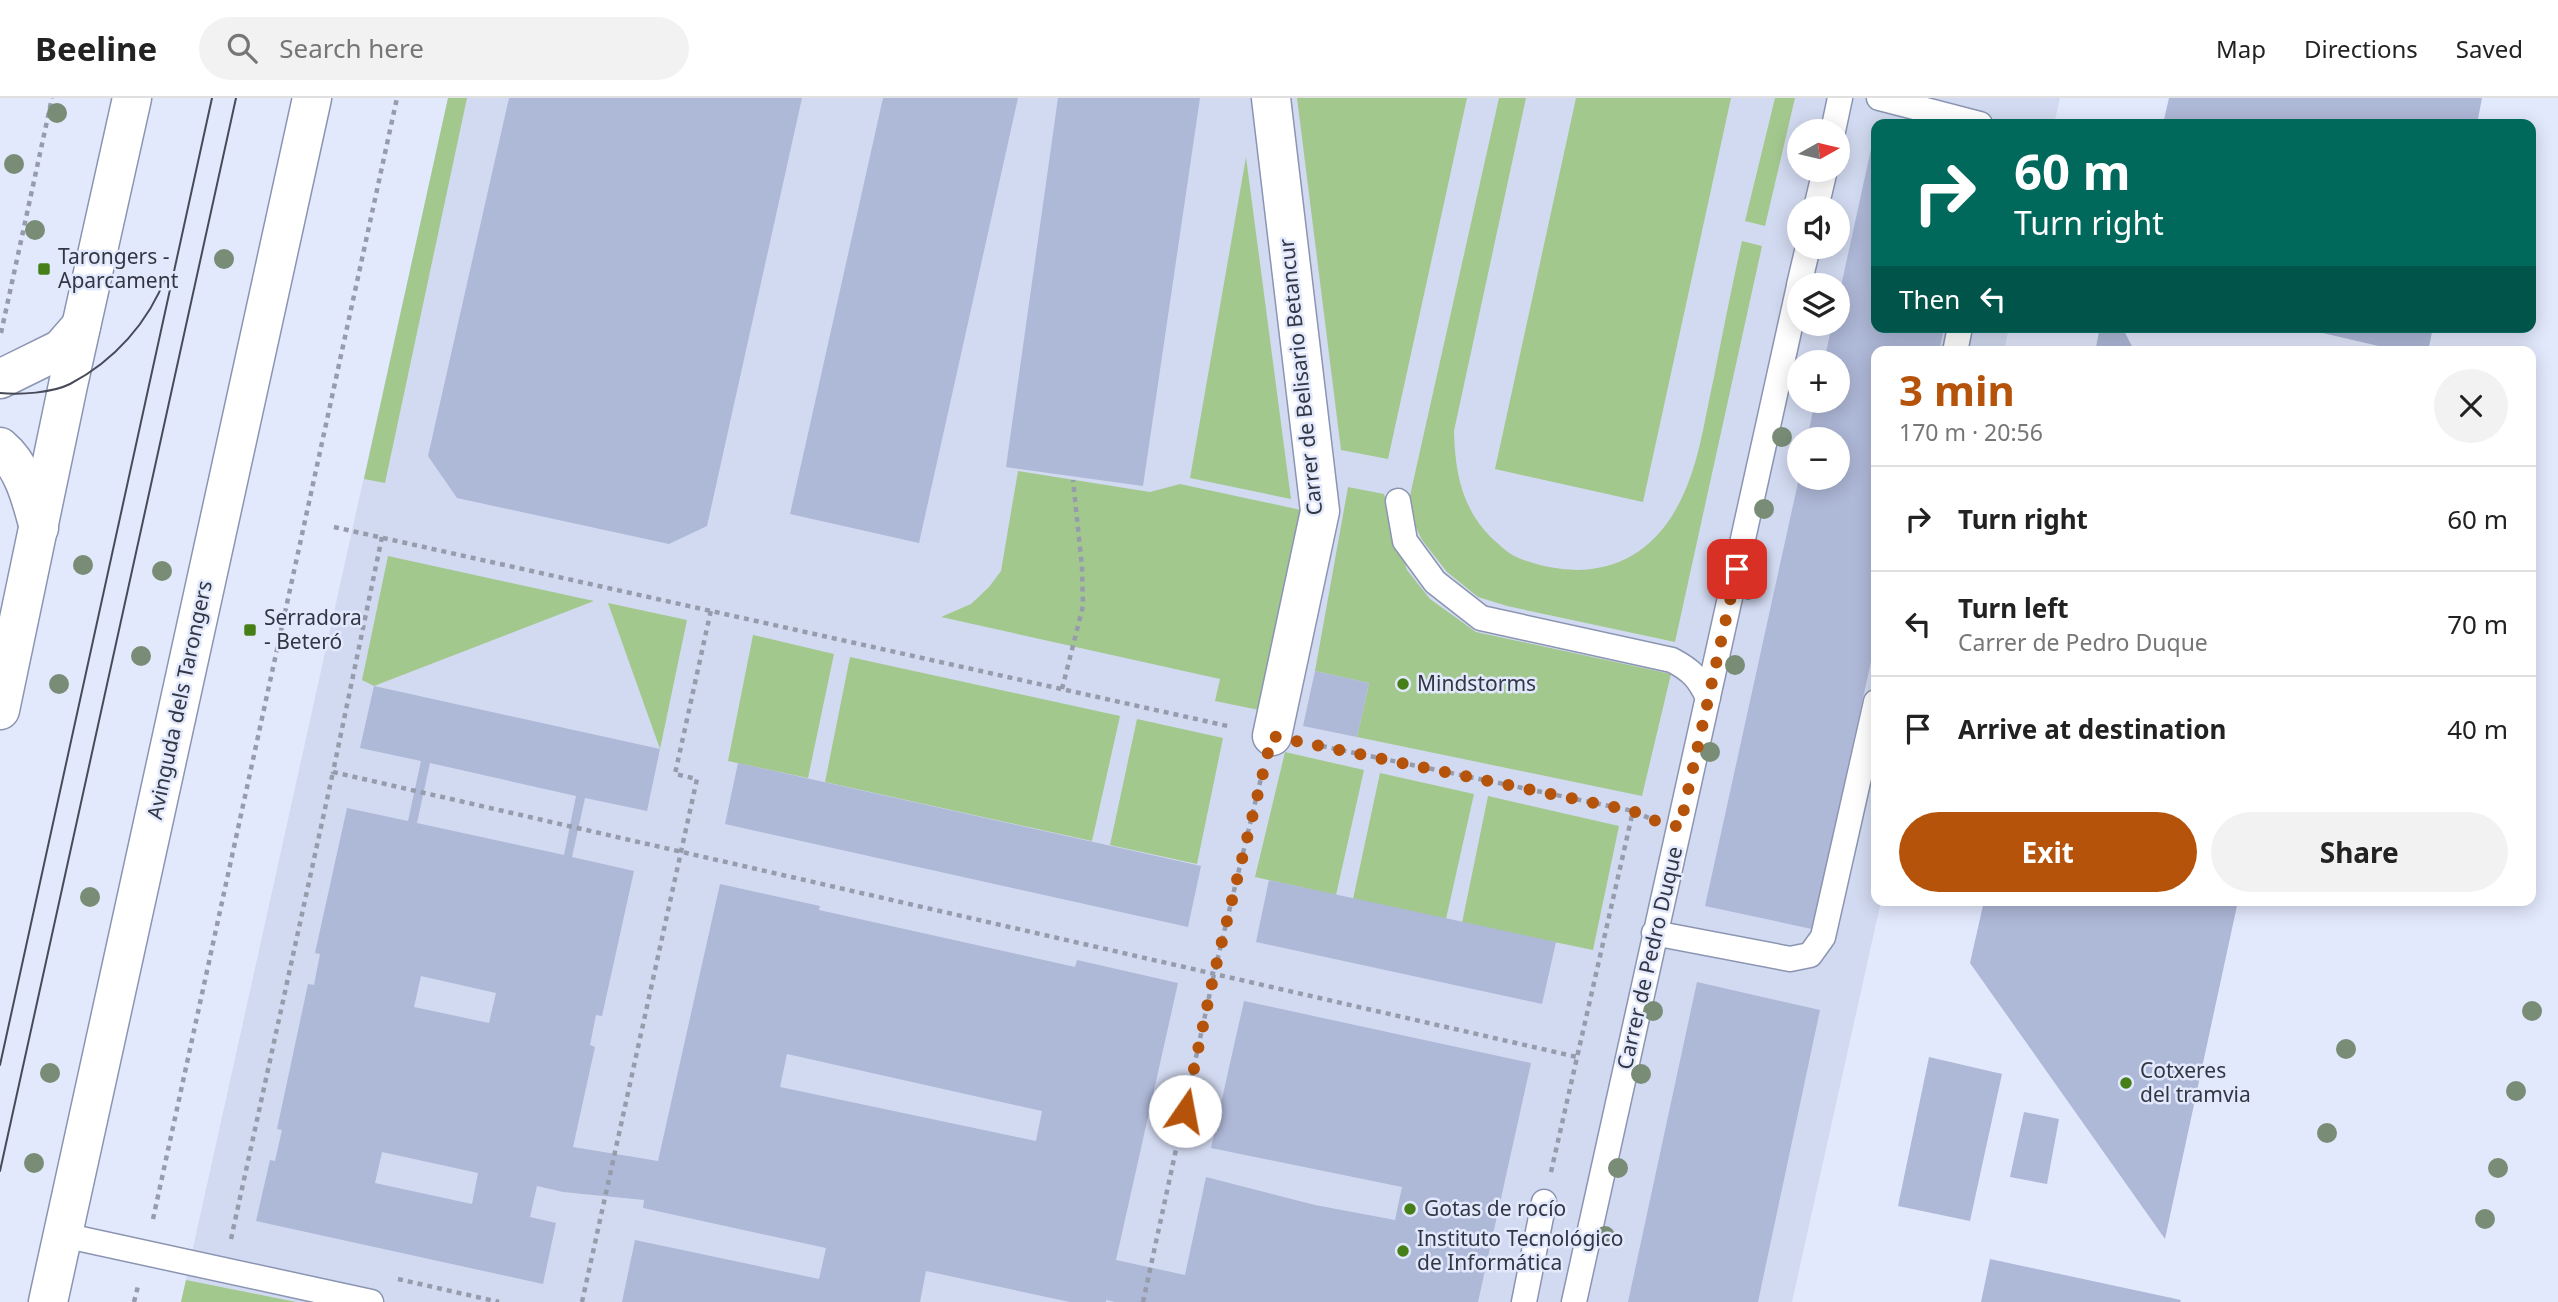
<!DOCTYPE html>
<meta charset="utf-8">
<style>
body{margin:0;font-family:"Noto Sans",sans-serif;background:#f2f2f2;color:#222;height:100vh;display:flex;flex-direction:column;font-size:26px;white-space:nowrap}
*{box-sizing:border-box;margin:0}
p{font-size:23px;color:#767676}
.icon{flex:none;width:38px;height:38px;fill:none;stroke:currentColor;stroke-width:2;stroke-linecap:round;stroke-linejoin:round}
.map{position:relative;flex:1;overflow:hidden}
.sheet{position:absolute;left:1871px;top:248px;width:665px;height:560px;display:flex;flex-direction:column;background:#fff;border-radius:14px;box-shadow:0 4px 18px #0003}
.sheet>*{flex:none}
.hud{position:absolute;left:1871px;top:21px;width:665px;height:214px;border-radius:14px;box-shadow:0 4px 18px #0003;background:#00695c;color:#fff;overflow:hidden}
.needle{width:46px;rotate:82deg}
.fabs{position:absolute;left:1787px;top:21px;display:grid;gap:14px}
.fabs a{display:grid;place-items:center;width:63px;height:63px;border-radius:50%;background:#fff;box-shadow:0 4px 18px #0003;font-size:35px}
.pin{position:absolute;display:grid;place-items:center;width:60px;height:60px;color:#fff;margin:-30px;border-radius:14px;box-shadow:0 4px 10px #0006}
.me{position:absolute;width:77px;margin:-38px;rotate:12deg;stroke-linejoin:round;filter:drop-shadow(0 0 5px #0008)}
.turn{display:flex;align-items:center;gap:24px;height:147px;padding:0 28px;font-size:32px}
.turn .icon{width:91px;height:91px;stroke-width:2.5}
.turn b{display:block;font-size:49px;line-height:60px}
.then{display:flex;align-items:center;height:66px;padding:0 28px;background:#0003;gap:14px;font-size:26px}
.round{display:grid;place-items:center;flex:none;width:74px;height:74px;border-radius:37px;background:#f2f2f2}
.summary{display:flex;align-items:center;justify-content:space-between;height:119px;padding:0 28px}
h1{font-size:42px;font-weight:700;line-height:52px;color:#b45309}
.cta{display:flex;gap:14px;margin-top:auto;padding:14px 28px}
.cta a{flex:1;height:80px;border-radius:42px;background:#b45309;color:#fff;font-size:28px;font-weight:700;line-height:80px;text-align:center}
.cta a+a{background:#f2f2f2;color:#222}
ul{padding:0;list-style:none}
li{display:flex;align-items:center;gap:21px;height:105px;padding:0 28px;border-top:2px solid #e0e0e0}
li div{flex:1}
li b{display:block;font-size:26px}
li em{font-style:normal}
header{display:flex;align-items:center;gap:42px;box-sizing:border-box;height:98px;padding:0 35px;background:#fff;border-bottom:2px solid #e0e0e0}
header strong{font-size:33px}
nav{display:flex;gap:38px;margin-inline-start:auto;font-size:24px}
.search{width:490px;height:63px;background:#f2f2f2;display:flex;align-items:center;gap:18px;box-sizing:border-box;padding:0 24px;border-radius:38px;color:#767676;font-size:26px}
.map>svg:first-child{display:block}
</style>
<header>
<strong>Beeline</strong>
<div class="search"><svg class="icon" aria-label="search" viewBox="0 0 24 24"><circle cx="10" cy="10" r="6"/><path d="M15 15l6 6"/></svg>Search here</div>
<nav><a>Map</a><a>Directions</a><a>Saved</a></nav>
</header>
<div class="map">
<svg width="2558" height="1204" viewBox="0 0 2558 1204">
<rect width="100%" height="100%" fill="#e3e9fd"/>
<!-- built -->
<path fill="#d2daf1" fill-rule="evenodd" d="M448 0H2060L2054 26H1876V229H2009L2004 254H1876V803H1881L1792 1204H181ZM1799 33H1838V72H1799ZM1799 110H1838V149H1799ZM1799 187H1838V226H1799ZM1799 264H1838V303H1799ZM1799 341H1838V380H1799Z"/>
<!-- green -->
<path fill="#a3c88e" d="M448 0H467L385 385 364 381Z
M1297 0H1467L1388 361 1341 352Z
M1499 0H1526L1454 333C1455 375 1462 413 1495 443 1503 450 1510 457 1521 461 1582 484 1642 472 1676 411 1699 371 1704 323 1714 279 1723 233 1732 188 1742 143L1762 148 1675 544 1507 508 1478 499 1447 474 1422 442 1407 411Z
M1576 0H1731L1643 404 1495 371Z
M1775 0H1795L1765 128 1745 123Z
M1246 59 1291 401 1190 380Z
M1018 373 1150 394 1180 386 1301 412 1259 612 1215 603 1220 581 941 519 971 506 989 489 1001 473Z
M1348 389 1384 396 1407 472 1430 501 1476 534 1671 576 1642 698 1357 639 1369 585 1315 573Z
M388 458 594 503 374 588 362 582Z
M608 505 687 522 660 651Z
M753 537 834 556 808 680 728 663Z
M850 559 1120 618 1092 743 825 684Z
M1137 621 1223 640 1197 766 1110 747Z
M1285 654 1364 672 1336 797 1255 779Z
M1380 675 1474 696 1446 821 1353 801Z
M1488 698 1619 728 1593 852 1462 825Z
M186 1182 296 1204H181Z"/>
<!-- building -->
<path fill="#aeb8d7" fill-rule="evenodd" d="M509 0H802L707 428 669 446 457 400 428 358Z
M883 0H1018L919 445 790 416Z
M1058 0H1200L1143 388 1006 369Z
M2169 0H2482L2477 26H2163Z
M1873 42 1876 43V229H1944L1939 254H1876V541L1812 831 1705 808 1799 380H1838V341H1807L1815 303H1838V264H1824L1832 226H1838V202Z
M2100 229H2122L2135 254H2095Z
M2297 229H2433L2428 254 2400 253Z
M1315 573 1369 585 1357 639 1303 628Z
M374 588 660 651 647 713 585 700 572 759 634 773 602 918 596 917 590 947 595 949 573 1049 658 1063 720 786 820 808 819 812 1075 869 1077 862 1178 885 1116 1162 1185 1177 1206 1079 1315 1107 1395 1122 1402 1089 1211 1050 1244 903 1531 965 1478 1204H1115L1106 1202V1204H1070L926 1173 920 1204H622L635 1142 819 1181 826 1150 643 1110 644 1102 563 1094 537 1088 530 1119 556 1125 543 1186 256 1123 270 1062 275 1063 282 1032 277 1031 308 886 314 887 320 856 315 855 347 710 408 723 421 663 360 650ZM430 665 576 698 564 757 417 725ZM421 878 496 895 489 925 414 909ZM787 956 1042 1013 1036 1043 780 989ZM382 1054 478 1075 472 1106 375 1085Z
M738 665 1201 768 1188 829 725 726Z
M1269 782 1556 844 1542 906 1256 844Z
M1984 803H2238L2165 1141 1970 865Z
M1697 884 1820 912 1758 1204H1628Z
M1929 959 2002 976 1970 1123 1898 1108Z
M2024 1014 2059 1021 2047 1086 2010 1079Z
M1990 1161 2181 1202 2180 1204H1981Z"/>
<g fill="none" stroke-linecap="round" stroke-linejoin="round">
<defs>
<path id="lane" d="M1879 0 1980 26
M1833 33 1840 0
M1816 110 1825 72
M1799 187 1808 149
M1955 254 1960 229
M1398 403 1405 443 1435 484 1481 520 1672 562C1691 572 1699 580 1708 600
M1654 835 1790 861 1810 857 1823 839 1876 604
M63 1137 371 1204
M1524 1204 1544 1104
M1574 1204 1799 188"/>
<path id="street" d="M1271 0 1320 413 1272 638
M0 281 61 251 81 228
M0 349C24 369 31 401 39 430"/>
<path id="primary" d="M0 612 68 287 132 0
M48 1204 312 0"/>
</defs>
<!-- lane casing -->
<use href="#lane" stroke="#8b95b2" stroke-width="27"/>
<!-- street casing -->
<use href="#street" stroke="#8b95b2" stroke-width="41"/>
<!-- primary casing -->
<use href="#primary" stroke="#8b95b2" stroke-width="41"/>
<!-- path -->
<path stroke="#969cac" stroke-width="4.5" stroke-dasharray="5 5" stroke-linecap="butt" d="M1 235 52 0
M334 429 1232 629
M382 439 333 674 1577 959
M1062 591 1083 508 1082 469 1073 382
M1312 646 1633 713 1649 720
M1551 1074 1633 713
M153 1121 397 0
M231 1141 333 674
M398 1181 499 1204
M134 1204 138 1188
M582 1204 697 681 675 676 711 512
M1143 1204 1214 876 1262 676"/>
<!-- lane -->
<use href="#lane" stroke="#fff" stroke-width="24"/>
<!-- street -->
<use href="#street" stroke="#fff" stroke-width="38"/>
<!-- primary -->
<use href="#primary" stroke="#fff" stroke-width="38"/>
<!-- tram -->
<path stroke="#474b58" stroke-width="2" d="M0 295C20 297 52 295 70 286 114 263 149 224 166 178
M0 967 212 0
M0 1073 236 0"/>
</g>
<!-- trees -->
<g fill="#788c76">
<circle cx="57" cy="15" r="10"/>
<circle cx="14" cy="66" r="10"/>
<circle cx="35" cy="132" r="10"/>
<circle cx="224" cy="161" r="10"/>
<circle cx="1782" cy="339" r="10"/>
<circle cx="1764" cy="411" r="10"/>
<circle cx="83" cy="467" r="10"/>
<circle cx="162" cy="473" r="10"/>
<circle cx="1748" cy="492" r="10"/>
<circle cx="141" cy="558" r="10"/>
<circle cx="1735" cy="567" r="10"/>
<circle cx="59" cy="586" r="10"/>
<circle cx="1710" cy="654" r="10"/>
<circle cx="90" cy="799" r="10"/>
<circle cx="1653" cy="913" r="10"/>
<circle cx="2532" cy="913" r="10"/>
<circle cx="2346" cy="951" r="10"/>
<circle cx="50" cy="975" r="10"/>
<circle cx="1641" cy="976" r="10"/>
<circle cx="2516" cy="993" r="10"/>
<circle cx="2327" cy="1035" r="10"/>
<circle cx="34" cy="1065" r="10"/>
<circle cx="1618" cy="1070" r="10"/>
<circle cx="2498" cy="1070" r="10"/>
<circle cx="2485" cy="1121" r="10"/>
<circle cx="1605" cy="1138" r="10"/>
</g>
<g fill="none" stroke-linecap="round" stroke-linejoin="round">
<!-- route -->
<path stroke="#b45309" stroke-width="12" stroke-dasharray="0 21.6" d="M1185 1013 1214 876 1272 638 1633 713 1653 722 1680 729 1737 471"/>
</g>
<!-- markers -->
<g fill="#467f17" stroke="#e3e9fd" stroke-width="2.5">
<rect x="37" y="164" width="14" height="14" rx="3.5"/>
<rect x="243" y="525" width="14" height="14" rx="3.5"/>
<circle cx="1403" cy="586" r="7"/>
<circle cx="2126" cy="985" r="7"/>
<circle cx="1410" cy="1111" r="7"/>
<circle cx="1403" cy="1153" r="7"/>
</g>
<g text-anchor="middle" stroke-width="5" stroke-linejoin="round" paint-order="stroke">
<!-- poi labels -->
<g font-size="21" fill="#333743" stroke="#e3e9fd" text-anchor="start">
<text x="58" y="166">Tarongers -<tspan x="58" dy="24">Aparcament</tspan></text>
<text x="264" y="527">Serradora<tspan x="264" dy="24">- Beteró</tspan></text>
<text x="1417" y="593">Mindstorms</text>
<text x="2140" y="980">Cotxeres<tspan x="2140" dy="24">del tramvia</tspan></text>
<text x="1424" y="1118">Gotas de rocío</text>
<text x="1417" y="1148">Instituto Tecnológico<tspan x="1417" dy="24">de Informática</tspan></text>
</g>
<!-- street labels -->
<g font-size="21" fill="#333743" stroke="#e3e9fd">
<text transform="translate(1301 279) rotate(-96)" y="7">Carrer de Belisario Betancur</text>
<text transform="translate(180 602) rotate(-78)" y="7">Avinguda dels Tarongers</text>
<text transform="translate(1650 860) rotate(-77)" y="7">Carrer de Pedro Duque</text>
</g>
</g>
</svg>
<div class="fabs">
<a><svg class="needle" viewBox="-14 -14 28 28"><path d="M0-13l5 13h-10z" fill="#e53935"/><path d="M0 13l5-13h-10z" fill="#767676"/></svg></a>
<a><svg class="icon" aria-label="sound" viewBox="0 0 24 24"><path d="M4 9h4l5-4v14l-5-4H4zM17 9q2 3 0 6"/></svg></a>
<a><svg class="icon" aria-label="layers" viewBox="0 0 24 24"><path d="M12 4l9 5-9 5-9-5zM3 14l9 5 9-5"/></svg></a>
<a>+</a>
<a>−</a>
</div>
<div class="pin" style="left:1737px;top:471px;background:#d93025"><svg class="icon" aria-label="arrive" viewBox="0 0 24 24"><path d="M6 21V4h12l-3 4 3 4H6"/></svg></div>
<svg class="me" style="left:1185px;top:1013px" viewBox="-20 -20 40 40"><circle r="19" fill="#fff"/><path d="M0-13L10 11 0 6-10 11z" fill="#b45309"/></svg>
<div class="hud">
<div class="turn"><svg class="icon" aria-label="right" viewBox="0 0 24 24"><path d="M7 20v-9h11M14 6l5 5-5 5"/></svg><div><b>60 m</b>Turn right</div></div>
<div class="then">Then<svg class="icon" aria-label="left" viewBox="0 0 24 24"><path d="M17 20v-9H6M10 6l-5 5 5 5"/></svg></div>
</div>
<section class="sheet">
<div class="summary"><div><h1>3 min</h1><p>170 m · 20:56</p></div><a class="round"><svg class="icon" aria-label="close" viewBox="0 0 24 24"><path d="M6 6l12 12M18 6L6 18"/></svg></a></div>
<ul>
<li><svg class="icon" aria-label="right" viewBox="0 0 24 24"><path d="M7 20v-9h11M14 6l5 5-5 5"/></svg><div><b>Turn right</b></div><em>60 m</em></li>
<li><svg class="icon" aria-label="left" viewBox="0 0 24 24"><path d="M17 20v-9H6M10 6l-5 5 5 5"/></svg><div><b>Turn left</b><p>Carrer de Pedro Duque</p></div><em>70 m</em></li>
<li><svg class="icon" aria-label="arrive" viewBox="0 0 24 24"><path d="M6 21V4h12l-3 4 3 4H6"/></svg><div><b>Arrive at destination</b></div><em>40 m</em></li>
</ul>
<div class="cta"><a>Exit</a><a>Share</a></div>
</section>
</div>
